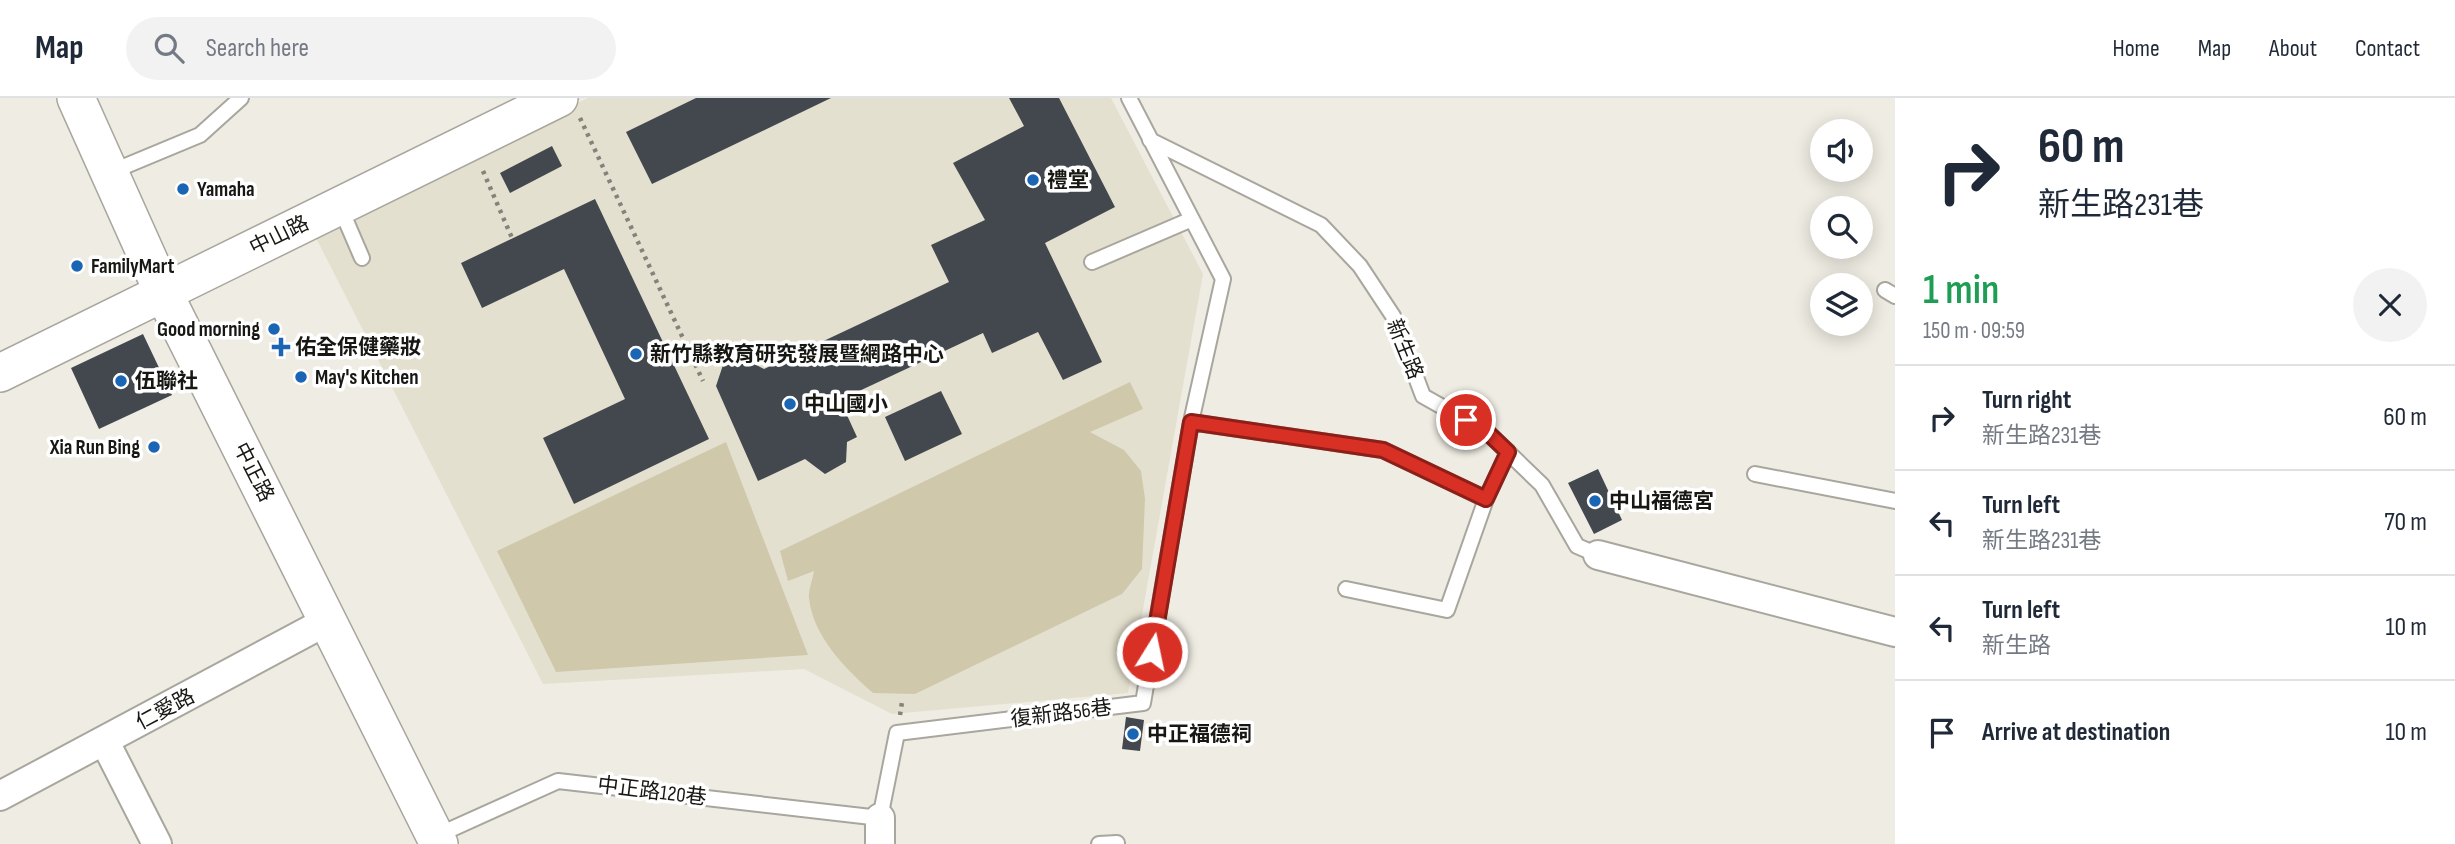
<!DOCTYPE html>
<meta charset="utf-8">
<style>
body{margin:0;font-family:"Sofia Sans Condensed","Noto Sans TC",sans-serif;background:#f2f2f3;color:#1f2937;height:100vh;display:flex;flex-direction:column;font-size:26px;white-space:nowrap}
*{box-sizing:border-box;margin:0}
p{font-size:23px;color:#747a83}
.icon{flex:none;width:38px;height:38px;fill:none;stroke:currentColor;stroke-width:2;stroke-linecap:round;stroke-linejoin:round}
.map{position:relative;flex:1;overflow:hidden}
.drawer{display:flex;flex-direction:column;background:#fff;width:560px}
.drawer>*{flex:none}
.top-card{background:#fff;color:#1f2937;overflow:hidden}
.fabs{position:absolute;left:1810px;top:21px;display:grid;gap:14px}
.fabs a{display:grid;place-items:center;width:63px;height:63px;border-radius:50%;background:#fff;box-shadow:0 4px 18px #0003;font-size:35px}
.pin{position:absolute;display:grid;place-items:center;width:60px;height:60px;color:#fff;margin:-30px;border:4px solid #fff;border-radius:50%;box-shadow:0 2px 7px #0007}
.me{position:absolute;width:77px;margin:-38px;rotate:10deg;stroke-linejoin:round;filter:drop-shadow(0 0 5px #0008)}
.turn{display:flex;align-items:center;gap:24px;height:147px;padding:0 28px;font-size:32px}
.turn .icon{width:91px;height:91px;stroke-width:2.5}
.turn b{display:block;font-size:49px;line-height:60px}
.round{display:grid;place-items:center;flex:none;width:74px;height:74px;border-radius:37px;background:#f2f2f3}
.overview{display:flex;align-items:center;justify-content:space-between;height:119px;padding:0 28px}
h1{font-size:42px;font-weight:600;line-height:52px;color:#1e9e55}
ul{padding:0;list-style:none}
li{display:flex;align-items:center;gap:21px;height:105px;padding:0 28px;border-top:2px solid #e0e1e3}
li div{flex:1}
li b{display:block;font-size:26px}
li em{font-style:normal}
header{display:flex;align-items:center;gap:42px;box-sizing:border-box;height:98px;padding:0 35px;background:#fff;border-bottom:2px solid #e0e1e3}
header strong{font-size:33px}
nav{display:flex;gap:38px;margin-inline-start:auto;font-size:24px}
.search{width:490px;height:63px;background:#f2f2f3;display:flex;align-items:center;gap:18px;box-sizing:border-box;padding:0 24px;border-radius:38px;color:#747a83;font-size:26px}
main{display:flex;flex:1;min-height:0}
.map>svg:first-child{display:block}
</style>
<header>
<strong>Map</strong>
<div class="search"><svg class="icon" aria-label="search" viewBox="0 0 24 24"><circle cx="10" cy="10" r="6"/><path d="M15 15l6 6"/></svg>Search here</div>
<nav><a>Home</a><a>Map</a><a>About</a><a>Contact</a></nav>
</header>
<main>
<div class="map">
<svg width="1895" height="746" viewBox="0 0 1895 746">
<rect width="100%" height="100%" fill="#efece3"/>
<!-- built -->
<path fill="#e4e0cf" d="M588 0H1111L1203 176 1128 595 892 616 804 571 543 586 311 130Z"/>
<!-- green -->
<path fill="#cfc8ab" d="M1130 284 1143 311 1090 334 1124 352 1141 373 1145 401 1142 471 1122 496 915 596 873 595C846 571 813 539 809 500 808 492 813 481 814 473L788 483 780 453Z
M726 344 808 557 556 574 497 453Z"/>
<!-- building -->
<path fill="#43484e" d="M696 0H831L652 86 626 34Z
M1009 0H1059L1115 109 1045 145 1102 264 1063 282 1038 234 992 255 983 235 840 302 857 339 847 344 846 364 825 376 805 361 758 383 716 288 723 267 739 258 764 271 949 184 931 147 985 122 953 65 1024 28Z
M552 48 562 68 510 95 500 75Z
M595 101 709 341 574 406 543 340 625 301 564 171 482 210 461 165Z
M143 236 172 297 99 331 71 270Z
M941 293 962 336 905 363 885 319Z
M1598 371 1622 422 1594 436 1568 385Z
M1126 619 1144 622 1140 653 1122 651Z"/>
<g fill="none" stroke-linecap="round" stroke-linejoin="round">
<defs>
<path id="service" d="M1150 42 1321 127 1360 168 1393 218 1423 298 1487 334 1542 387 1577 448 1598 457
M111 74 200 37 241 0
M340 109 362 160
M1092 164 1192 121
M1885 192 1895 198
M1191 324 1383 352 1486 401 1508 354
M1755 376 1895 403
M1346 491 1447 512 1486 401
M436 738 558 683 880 720 897 635 1143 605 1191 324 1223 181 1129 0
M1099 746 1117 745"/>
<path id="minor" d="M1598 457 1895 534
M105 644 157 746
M0 698 329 522
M880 720V746"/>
<path id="tertiary" d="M76 0 163 194 439 746
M0 275 559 0"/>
</defs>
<!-- service casing -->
<use href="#service" stroke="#a8a69d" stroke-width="18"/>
<!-- minor casing -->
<use href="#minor" stroke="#a8a69d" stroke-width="32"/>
<!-- tertiary casing -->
<use href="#tertiary" stroke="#a8a69d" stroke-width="40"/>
<!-- path -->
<path stroke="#83827b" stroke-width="4.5" stroke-dasharray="3.5 5" stroke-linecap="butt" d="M580 20 703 283
M483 73 512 140
M900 617 902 604"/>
<!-- service -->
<use href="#service" stroke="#fff" stroke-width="14"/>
<!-- minor -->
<use href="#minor" stroke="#fff" stroke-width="28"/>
<!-- tertiary -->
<use href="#tertiary" stroke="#fff" stroke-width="37"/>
</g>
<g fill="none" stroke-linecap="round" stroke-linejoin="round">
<defs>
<path id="route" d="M1152 554 1191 324 1383 352 1486 401 1508 354 1487 334 1466 322"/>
</defs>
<!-- route casing -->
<use href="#route" stroke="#8d1f18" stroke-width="18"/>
<!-- route -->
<use href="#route" stroke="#d93025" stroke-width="12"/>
</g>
<!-- markers -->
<g fill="#1a65b4" stroke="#fff" stroke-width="2.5">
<circle cx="1033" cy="82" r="7"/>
<circle cx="183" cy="91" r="7"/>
<circle cx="77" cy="168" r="7"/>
<circle cx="274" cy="231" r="7"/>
<path d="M277.5 238.5h7v7h7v7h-7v7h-7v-7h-7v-7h7z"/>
<circle cx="636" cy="256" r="7"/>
<circle cx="301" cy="279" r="7"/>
<circle cx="121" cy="283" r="7"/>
<circle cx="790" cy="306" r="7"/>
<circle cx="154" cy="349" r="7"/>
<circle cx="1595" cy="403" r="7"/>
<circle cx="1133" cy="636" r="7"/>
</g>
<g text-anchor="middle" stroke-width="7" stroke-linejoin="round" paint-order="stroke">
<!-- poi labels -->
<g font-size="21" font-weight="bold" fill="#171713" stroke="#fff" text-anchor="start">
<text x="1047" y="89">禮堂</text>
<text x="197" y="98">Yamaha</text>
<text x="91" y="175">FamilyMart</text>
<text x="260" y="238" text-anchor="end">Good morning</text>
<text x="295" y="256">佑全保健藥妝</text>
<text x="650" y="263">新竹縣教育研究發展暨網路中心</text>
<text x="315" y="286">May's Kitchen</text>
<text x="135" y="290">伍聯社</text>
<text x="804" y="313">中山國小</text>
<text x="140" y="356" text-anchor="end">Xia Run Bing</text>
<text x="1609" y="410">中山福德宮</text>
<text x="1147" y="643">中正福德祠</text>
</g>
<!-- street labels -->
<g font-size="21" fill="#171713" stroke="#fff">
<text transform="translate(279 137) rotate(-26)" y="7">中山路</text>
<text transform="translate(1405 251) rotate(68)" y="7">新生路</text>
<text transform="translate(254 374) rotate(63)" y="7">中正路</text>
<text transform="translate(165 611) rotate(-28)" y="7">仁愛路</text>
<text transform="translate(1061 615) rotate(-7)" y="7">復新路56巷</text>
<text transform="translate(652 693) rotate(7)" y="7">中正路120巷</text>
</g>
</g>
</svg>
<div class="fabs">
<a><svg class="icon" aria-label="sound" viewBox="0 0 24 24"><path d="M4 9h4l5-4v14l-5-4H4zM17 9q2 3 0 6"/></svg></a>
<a><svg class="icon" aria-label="search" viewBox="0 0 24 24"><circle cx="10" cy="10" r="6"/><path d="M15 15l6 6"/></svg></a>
<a><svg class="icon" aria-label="layers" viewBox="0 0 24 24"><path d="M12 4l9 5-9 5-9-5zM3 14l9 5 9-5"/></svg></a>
</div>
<div class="pin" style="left:1466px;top:322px;background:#d93025"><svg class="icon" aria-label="arrive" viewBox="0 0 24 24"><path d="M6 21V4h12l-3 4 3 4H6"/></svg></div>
<svg class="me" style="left:1152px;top:554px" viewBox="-20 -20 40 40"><circle r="17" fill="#d93025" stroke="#fff" stroke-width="3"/><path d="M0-11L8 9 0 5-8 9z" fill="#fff"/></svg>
</div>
<section class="drawer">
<div class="top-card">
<div class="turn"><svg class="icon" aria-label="right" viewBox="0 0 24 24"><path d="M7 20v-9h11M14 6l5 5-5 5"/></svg><div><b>60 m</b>新生路231巷</div></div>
</div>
<div class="overview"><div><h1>1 min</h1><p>150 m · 09:59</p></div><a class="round"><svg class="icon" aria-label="close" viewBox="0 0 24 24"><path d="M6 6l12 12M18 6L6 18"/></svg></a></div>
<ul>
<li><svg class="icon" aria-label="right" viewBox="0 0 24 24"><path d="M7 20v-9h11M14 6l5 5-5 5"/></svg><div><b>Turn right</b><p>新生路231巷</p></div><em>60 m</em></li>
<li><svg class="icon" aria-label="left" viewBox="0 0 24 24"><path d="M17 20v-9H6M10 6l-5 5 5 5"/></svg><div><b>Turn left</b><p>新生路231巷</p></div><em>70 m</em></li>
<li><svg class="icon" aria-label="left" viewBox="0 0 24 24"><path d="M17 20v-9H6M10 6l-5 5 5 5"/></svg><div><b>Turn left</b><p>新生路</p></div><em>10 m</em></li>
<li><svg class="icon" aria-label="arrive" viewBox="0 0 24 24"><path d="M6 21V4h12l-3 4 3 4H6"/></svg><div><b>Arrive at destination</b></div><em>10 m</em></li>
</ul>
</section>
</main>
